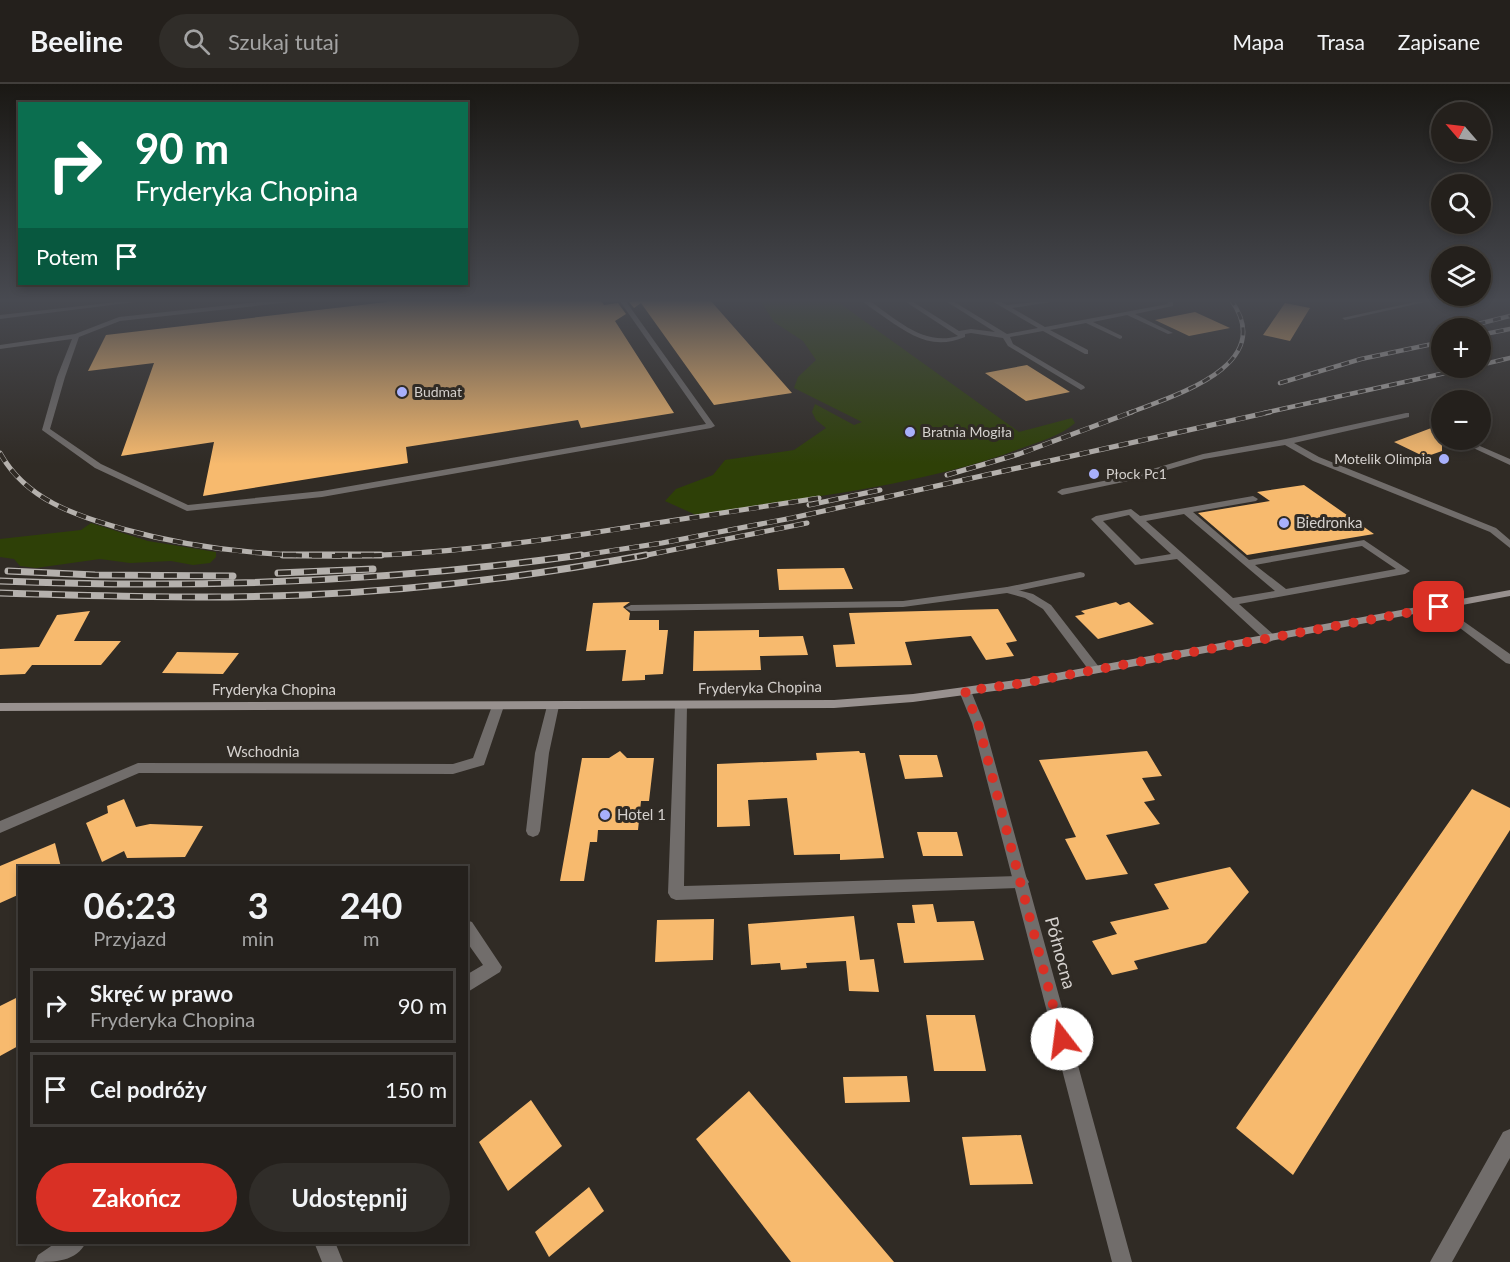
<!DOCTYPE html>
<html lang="pl">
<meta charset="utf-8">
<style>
body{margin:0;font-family:Lato,sans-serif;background:#302d29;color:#f1f3f6;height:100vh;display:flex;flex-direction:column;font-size:22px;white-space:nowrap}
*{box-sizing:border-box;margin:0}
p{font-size:20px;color:#a3a3a3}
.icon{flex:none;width:33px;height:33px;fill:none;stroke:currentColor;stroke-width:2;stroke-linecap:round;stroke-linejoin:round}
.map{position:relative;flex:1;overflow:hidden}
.panel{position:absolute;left:18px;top:782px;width:450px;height:378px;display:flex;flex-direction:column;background:#24201c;border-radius:0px;box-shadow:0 3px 9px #0003,0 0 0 2px #413e3b}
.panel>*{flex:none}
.hud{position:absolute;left:18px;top:18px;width:450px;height:183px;border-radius:0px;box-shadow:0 3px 9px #0003,0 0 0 2px #413e3b;background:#0b6e4f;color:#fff;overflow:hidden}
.needle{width:39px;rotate:298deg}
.fabs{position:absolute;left:1431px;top:18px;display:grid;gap:12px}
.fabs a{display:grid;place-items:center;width:60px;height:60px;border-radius:50%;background:#24201c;box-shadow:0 3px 9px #0003,0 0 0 2px #413e3b;font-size:30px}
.pin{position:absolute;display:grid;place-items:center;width:51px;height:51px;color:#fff;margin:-26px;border-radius:12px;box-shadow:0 3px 9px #0006}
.me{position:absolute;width:66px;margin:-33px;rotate:345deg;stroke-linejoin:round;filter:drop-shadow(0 0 4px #0008)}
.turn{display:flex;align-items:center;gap:21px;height:126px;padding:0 18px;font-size:27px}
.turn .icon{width:78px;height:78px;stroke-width:2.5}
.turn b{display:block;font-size:42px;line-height:51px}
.then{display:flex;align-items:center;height:57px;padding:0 18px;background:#0003;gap:12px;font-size:22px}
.eta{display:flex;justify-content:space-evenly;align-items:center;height:102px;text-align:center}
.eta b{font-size:36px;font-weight:700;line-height:42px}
.cta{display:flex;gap:12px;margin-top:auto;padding:12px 18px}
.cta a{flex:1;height:69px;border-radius:36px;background:#d93025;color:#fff;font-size:24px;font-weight:700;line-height:69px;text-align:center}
.cta a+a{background:#302d29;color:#f1f3f6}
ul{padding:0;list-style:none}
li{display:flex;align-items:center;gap:18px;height:75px;margin:0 12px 9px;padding:0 6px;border:3px solid #413e3b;border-radius:0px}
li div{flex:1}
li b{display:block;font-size:22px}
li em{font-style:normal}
header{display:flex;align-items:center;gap:36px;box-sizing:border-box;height:84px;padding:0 30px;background:#24201c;border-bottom:2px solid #413e3b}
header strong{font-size:28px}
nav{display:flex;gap:33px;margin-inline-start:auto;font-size:21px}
.search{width:420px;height:54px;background:#302d29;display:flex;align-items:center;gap:15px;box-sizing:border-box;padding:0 21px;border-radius:33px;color:#a3a3a3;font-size:22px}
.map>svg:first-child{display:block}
</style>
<header>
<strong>Beeline</strong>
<div class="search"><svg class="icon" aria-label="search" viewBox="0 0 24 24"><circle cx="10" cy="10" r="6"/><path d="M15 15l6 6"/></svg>Szukaj tutaj</div>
<nav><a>Mapa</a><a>Trasa</a><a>Zapisane</a></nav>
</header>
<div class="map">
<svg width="1510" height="1178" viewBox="0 0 1510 1178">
<rect width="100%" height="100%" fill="#302b25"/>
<!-- green -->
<path fill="#2e4007" d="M760 216H835L1019 348 1072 334 1075 339C1060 352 1041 357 1022 364 919 403 805 413 696 431L665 417 676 405 713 391 725 376 794 366 826 344 816 336 812 328 815 320 854 341 862 338 794 304 798 293 816 276 803 257 774 238Z
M91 439 148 457 216 468V473L210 479 193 481 171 477 130 479 100 475 36 484 20 482 14 475 0 473V455L81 446Z"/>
<!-- building -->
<path fill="#f7ba6e" d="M386 216H600L604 221 618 219 626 230 615 237 674 329 581 344 578 336 406 363 408 379 203 412 214 358 121 372 154 279 88 287 106 251 387 218Z
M638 216H710L792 309 714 321 641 219 634 224 629 218Z
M1285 219 1310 224 1290 257 1263 251Z
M1195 228 1230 244 1189 252 1155 236Z
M1027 281 1070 308 1026 317 985 289Z
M1442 340V367L1425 373 1394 358Z
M1304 401 1374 450 1247 471 1198 429 1270 417 1257 408Z
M844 484 853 505 779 506 777 485Z
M630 518 623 523 630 529 629 536H659V546H668L663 590 645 591V596L622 597 626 566 586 567 593 519Z
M1116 518 1120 521 1129 518 1154 540 1098 555 1075 532 1085 530 1081 527Z
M998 525 1017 557 1006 559 1014 572 986 576 971 552 905 558 912 581 836 583 833 561 855 560 849 529Z
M90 527 74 557H121L101 581H32L25 590 0 591V565L39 563 57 531Z
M759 546V553L803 552 808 571 760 572 761 586 693 587 694 547Z
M177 568 239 569 223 590 162 589Z
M620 667 627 674H654L649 717H641L638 746H598L597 758H590L584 797H560L582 674H609Z
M859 667 860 669H865L884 774 840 776V770L794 771 787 714 748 716 750 742 717 743V680L817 676 816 669Z
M1147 667 1162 692 1142 694 1155 716 1144 718 1160 740 1106 751 1128 790 1086 796 1065 755 1076 753 1039 676Z
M899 671H937L943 693 905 695Z
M1472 705 1510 724V746L1293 1091 1236 1044Z
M124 715 136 743 150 740 203 742 185 773 127 774 124 767 102 778 86 739 108 729 107 722Z
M917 748H957L963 772H923Z
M55 759 61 783H20V810L0 819V782Z
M1230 783 1249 808 1206 859 1134 877 1138 885 1112 891 1092 857 1117 850 1110 838 1169 825 1154 800Z
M933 820 937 838 974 837 984 876 904 879 897 839H915L912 821Z
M854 832 860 876 874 875 879 908 849 907 846 877 806 879 807 884 781 886 780 879 751 881 748 840Z
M714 835 713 876 655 878 657 836Z
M20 912V961L0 972V922Z
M926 931H975L986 987H934Z
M907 992 910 1018 845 1019 843 993Z
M749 1007 894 1178H791L696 1055Z
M531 1016 562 1062 508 1107 479 1058Z
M1021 1051 1033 1100 970 1101 962 1053Z
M589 1103 604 1127 549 1173 535 1148Z"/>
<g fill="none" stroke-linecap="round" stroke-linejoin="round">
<!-- lane -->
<path fill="#716d6b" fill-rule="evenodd" d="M135 216H151L0 235V231Z
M278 216H294L291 218 120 237 79 253 65 293 50 345 101 380 188 421 322 407 706 340 619 216H625L715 342 711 344 322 413 187 427 95 384 42 346 57 293 72 255 0 265V261L75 250 119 233Z
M861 216H868C894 233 923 263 958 252L903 216H910L959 247 971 245 995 248 944 216H951L1007 250 1038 244 990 216H997L1007 221 1054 216 1051 218 1012 224 1045 243 1168 220 1167 216H1173V222L1135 230 1173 249 1168 250 1127 231 1093 238 1122 252V254L1120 255 1086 239 1050 246 1088 266V270H1085L1043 247 1010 253 1013 260 1084 302 1085 304 1081 306 1008 262 1003 254 971 249 965 250V253C934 266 913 253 887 235 879 229 869 223 861 216Z
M1424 216H1434L1345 236 1342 234Z
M1406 329H1409V333L1294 359 1319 373 1496 444 1510 456V464L1490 448 1313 377 1285 361 1204 375 1133 396 1062 411 1057 408 1062 405 1129 392 1203 370 1286 355Z
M1456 356H1466L1510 375V381Z
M1253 412 1258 415 1256 417 1193 428 1249 476 1364 456 1410 487 1405 490 1239 520 1274 551 1276 554 1270 558 1266 557 1177 475 1135 481 1091 435 1096 432 1131 425 1140 432ZM1184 430 1275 507 1233 514 1146 437ZM1129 431 1135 437 1171 470 1141 475 1103 437ZM1362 462 1396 485 1286 505 1255 481Z
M1080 488 1084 489 1085 491 1084 493 1007 509 1002 506 1007 503Z
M681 617 687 621 684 802 1021 792 1026 793 1029 798 1026 803 1021 804 676 816 671 814 668 809 675 621Z
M553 618 559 622 549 669 540 747 538 751 533 753 528 751 526 747 535 669 547 622Z
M1510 1045V1074L1452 1178H1430L1503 1048Z"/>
<!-- street -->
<path fill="#716d6b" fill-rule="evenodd" d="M1007 503 1033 510 1051 521 1099 583 1101 586 1099 589H1091L1043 525 1025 514 1007 509 903 523 631 527 625 524 631 521 903 517Z
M1439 520 1510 570V580L1506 579 1435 525 1433 523 1435 521Z
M965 603 971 607 984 639 1132 1178H1112L972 639 959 607Z
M498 618 504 622 484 681 453 690 139 689 0 749V737L138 679 453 680 473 674 492 622Z
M466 836 472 838 502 883 500 888 466 909V891L483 881 466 857Z
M57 1158H86C77 1178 54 1178 35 1178L38 1171Z
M314 1158H335L343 1178H322Z"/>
<!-- secondary -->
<path fill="#98918f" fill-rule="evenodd" d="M1510 506V512L1024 603 913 618 834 624 0 627V619L834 616 913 610 1024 595Z"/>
<defs>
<path id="rail-far2" d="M1462 244 1510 232
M1480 251 1510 245
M1480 281 1510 274
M1280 299 1361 275 1442 258
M1129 329C1172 312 1279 282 1231 216
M1264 329 1468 284"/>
<path id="rail-far1" d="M0 369C26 416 75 431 123 445 277 488 435 472 591 449 667 438 743 426 819 414
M947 391 1019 370 1132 328
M809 421 880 406
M570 473 662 459 792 434 1270 328
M637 473 807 439"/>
<path id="rail" d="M283 471H381
M8 487 95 491 233 492
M278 489 373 485
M0 497C194 505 388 498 581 471
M0 509C101 512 202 515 304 511 418 506 533 492 646 471"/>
</defs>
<!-- rail-far2 casing -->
<use href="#rail-far2" stroke="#b5b1ad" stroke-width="4.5"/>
<!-- rail-far1 casing -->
<use href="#rail-far1" stroke="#b5b1ad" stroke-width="5"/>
<!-- rail casing -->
<use href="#rail" stroke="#b5b1ad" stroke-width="7"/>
<!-- rail-far2 -->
<use href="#rail-far2" stroke="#302b25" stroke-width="3" stroke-dasharray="8" stroke-linecap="butt"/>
<!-- rail-far1 -->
<use href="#rail-far1" stroke="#302b25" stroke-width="4" stroke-dasharray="10" stroke-linecap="butt"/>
<!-- rail -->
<use href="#rail" stroke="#302b25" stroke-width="4.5" stroke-dasharray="13" stroke-linecap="butt"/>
</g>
<!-- sky -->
<linearGradient id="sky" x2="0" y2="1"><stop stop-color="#1a1814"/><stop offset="0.57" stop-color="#484a51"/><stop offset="1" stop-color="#484a51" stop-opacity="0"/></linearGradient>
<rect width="1510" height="380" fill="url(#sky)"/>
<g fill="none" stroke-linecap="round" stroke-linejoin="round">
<!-- route -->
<path stroke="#d93025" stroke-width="10" stroke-dasharray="0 18" d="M1062 955 978 639 965 607 1024 599 1439 523"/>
</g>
<!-- markers -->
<g fill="#a8b0fc" stroke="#302b25" stroke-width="2">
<circle cx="402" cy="308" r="6"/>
<circle cx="910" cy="348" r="6"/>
<circle cx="1444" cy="375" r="6"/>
<circle cx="1094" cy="390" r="6"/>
<circle cx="1284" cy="439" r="6"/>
<circle cx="605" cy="731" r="6"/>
</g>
<g text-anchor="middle" stroke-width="6" stroke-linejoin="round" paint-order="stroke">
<!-- far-poi labels -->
<g font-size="14" fill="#d4d0cd" stroke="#302b25" text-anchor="start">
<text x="414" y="313">Budmat</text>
<text x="922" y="353">Bratnia Mogiła</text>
<text x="1432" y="380" text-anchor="end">Motelik Olimpia</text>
<text x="1106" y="395">Płock Pc1</text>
</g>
<!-- poi labels -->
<g font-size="15" fill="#d4d0cd" stroke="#302b25" text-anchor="start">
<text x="1296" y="444">Biedronka</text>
<text x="617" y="736">Hotel 1</text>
</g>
<!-- street labels -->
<g font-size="15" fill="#d4d0cd" stroke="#302b25">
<text transform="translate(760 604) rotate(-1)" y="5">Fryderyka Chopina</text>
<text x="274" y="611">Fryderyka Chopina</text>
<text x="263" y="673">Wschodnia</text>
</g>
<!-- near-street labels -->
<g font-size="18" fill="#d4d0cd" stroke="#302b25">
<text transform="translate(1060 869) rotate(75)" y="6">Północna</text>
</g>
</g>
</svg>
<div class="fabs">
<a><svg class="needle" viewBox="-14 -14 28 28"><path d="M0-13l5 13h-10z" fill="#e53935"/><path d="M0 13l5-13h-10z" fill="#a3a3a3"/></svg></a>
<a><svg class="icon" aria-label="search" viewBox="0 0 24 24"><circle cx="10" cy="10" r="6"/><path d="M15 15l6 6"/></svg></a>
<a><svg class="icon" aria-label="layers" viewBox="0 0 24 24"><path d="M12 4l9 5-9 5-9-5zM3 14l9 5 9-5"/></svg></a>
<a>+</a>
<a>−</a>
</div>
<div class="pin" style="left:1439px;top:523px;background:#d93025"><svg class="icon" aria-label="arrive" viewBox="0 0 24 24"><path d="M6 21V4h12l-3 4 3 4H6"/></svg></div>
<svg class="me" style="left:1062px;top:955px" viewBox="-20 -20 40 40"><circle r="19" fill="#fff"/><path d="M0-13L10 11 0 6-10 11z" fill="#d93025"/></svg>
<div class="hud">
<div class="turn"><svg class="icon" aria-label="right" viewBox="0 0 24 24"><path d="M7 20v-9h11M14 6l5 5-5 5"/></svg><div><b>90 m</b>Fryderyka Chopina</div></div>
<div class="then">Potem<svg class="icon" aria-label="arrive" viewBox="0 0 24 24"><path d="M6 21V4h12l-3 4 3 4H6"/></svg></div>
</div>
<section class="panel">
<div class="eta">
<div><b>06:23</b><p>Przyjazd</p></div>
<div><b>3</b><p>min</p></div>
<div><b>240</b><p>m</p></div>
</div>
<ul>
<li><svg class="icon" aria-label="right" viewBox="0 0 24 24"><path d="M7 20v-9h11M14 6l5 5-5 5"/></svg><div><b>Skręć w prawo</b><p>Fryderyka Chopina</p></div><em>90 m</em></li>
<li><svg class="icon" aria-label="arrive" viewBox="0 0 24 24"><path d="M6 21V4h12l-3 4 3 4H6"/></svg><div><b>Cel podróży</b></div><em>150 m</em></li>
</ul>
<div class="cta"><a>Zakończ</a><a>Udostępnij</a></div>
</section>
</div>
